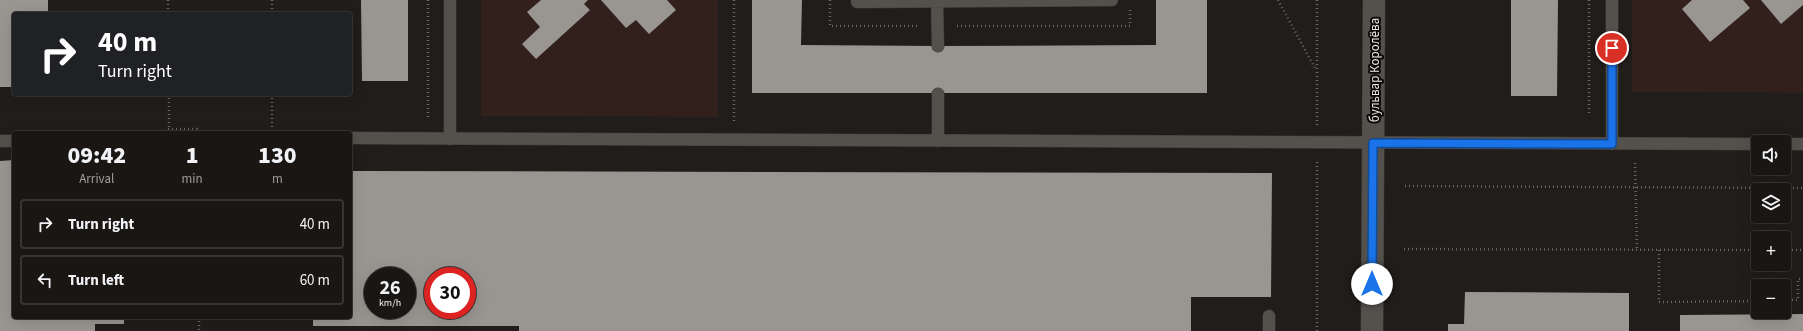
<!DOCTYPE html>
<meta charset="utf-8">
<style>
body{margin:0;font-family:"Source Sans 3",sans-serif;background:#262322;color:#f1f3f6;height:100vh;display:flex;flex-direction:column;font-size:15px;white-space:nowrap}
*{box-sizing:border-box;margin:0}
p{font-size:13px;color:#9f9fa0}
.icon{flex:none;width:22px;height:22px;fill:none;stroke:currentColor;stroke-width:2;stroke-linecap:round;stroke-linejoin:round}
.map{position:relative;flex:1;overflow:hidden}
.side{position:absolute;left:12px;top:131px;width:340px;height:188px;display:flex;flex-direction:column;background:#191614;border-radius:4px;box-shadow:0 4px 16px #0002,0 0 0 1px #373534}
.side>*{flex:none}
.top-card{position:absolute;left:12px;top:12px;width:340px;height:84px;border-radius:4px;box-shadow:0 4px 16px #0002,0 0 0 1px #373534;background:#202124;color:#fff;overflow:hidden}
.tools{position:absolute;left:1751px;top:135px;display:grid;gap:8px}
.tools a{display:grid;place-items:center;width:40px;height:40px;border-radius:4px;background:#191614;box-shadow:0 4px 16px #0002,0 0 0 1px #373534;font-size:20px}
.speed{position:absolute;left:364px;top:267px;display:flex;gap:8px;font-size:20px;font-weight:700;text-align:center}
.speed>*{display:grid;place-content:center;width:52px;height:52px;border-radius:50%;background:#191614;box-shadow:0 4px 16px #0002,0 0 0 1px #373534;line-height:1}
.speed small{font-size:10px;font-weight:400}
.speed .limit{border:6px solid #d22;background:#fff;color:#111}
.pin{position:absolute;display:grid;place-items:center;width:34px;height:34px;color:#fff;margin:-17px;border:2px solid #fff;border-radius:50%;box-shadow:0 1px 4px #0007}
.me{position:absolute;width:44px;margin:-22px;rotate:0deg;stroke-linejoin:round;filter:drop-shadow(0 0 3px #0008)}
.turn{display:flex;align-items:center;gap:14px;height:84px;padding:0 20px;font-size:18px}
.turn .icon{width:52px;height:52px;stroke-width:2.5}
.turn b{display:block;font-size:28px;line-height:34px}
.eta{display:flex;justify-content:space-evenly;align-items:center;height:68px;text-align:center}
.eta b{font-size:24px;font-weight:800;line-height:28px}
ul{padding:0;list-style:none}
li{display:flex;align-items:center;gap:12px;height:50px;margin:0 8px 6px;padding:0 12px;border:2px solid #373534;border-radius:4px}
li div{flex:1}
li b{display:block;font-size:15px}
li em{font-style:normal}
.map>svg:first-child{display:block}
</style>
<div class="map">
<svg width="1803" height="331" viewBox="0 0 1803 331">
<rect width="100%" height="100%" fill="#211d1a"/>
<!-- education -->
<path fill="#32201c" d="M481 0H718V117L481 116Z
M1632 0H1803V93L1632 92Z"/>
<!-- building -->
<path fill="#999590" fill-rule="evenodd" d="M0 0H48V14H14V87H0Z
M361 0H408V81H362Z
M541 0H588L584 4 590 10 536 59 522 44 540 27 527 12Z
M601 0H667L676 10 649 34 636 20 626 28Z
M752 0H802L801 45 938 46 1156 45V0H1207V93H752Z
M1511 0H1558L1557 96H1511Z
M1692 0H1743L1750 8 1710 42 1682 9Z
M1761 0H1803V5L1781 24Z
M14 160V317H124V324H95V331H0V161Z
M350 171 1272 173 1271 297H1191V331H519V326H313V317H350ZM373 276H407V310H373ZM433 276H467V310H433Z
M1465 292 1629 293V331H1448V324H1464Z
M1803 314V331H1680V315Z"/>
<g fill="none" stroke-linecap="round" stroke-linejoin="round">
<defs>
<path id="service" d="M450 0V139
M857 0V2L1112 0
M937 2 938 46
M350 138 1758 144
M0 141H14
M938 141V94
M1612 144V0
M1784 144H1803
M1269 316V331"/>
<path id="minor" d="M1372 331 1374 0"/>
</defs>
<!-- service casing -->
<use href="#service" stroke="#3c3a37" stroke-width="13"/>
<!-- minor casing -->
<use href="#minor" stroke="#3c3a37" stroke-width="23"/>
<!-- path -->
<path stroke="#6a6663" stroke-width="2.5" stroke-dasharray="1 3" stroke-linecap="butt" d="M168 0V14
M272 0V14
M428 0V120
M734 0V121
M830 0V26H920
M1278 0 1316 70
M1589 0V116
M957 26H1130V8
M169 94V129
M272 94V133
M1317 125V0
M161 133 169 129H197V133
M1635 163 1637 250
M1405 186 1803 188
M1404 249 1758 250
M1659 250V302L1758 301
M1784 250H1803
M1784 300H1798V279H1803
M199 317V331
M1317 331V162"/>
<!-- service -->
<use href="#service" stroke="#54504c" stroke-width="12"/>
<!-- minor -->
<use href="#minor" stroke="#54504c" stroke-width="22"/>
</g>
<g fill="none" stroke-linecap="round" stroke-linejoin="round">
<defs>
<path id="route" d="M1372 284 1373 143 1612 144V48"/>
</defs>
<!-- route casing -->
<use href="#route" stroke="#114b97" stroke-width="10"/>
<!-- route -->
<use href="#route" stroke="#1a73e8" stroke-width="7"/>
</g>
<g text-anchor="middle" stroke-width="4" stroke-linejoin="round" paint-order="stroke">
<!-- street labels -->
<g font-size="13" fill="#ece9e7" stroke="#090807">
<text transform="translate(1374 70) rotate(-90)" y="5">бульвар Королёва</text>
</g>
</g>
</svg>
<div class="tools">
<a><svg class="icon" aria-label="sound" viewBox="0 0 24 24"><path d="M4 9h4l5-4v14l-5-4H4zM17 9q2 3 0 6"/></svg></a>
<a><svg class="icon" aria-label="layers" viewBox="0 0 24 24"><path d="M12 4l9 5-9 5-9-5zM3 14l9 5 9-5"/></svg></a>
<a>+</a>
<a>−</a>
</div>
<div class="speed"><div>26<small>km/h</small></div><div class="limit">30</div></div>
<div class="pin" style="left:1612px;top:48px;background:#d93025"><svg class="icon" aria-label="arrive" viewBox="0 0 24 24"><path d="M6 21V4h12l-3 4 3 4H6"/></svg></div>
<svg class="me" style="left:1372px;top:284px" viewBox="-20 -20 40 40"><circle r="19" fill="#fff"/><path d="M0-13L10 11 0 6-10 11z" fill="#1a73e8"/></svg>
<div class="top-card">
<div class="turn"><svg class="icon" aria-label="right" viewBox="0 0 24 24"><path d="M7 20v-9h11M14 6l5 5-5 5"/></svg><div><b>40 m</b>Turn right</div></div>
</div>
<section class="side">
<div class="eta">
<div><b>09:42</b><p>Arrival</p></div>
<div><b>1</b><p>min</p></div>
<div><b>130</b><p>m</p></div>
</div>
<ul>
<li><svg class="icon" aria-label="right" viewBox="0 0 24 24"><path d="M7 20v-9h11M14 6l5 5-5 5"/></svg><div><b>Turn right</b></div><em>40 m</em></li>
<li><svg class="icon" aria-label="left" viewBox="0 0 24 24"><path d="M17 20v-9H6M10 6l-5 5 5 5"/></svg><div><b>Turn left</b></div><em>60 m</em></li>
</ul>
</section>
</div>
